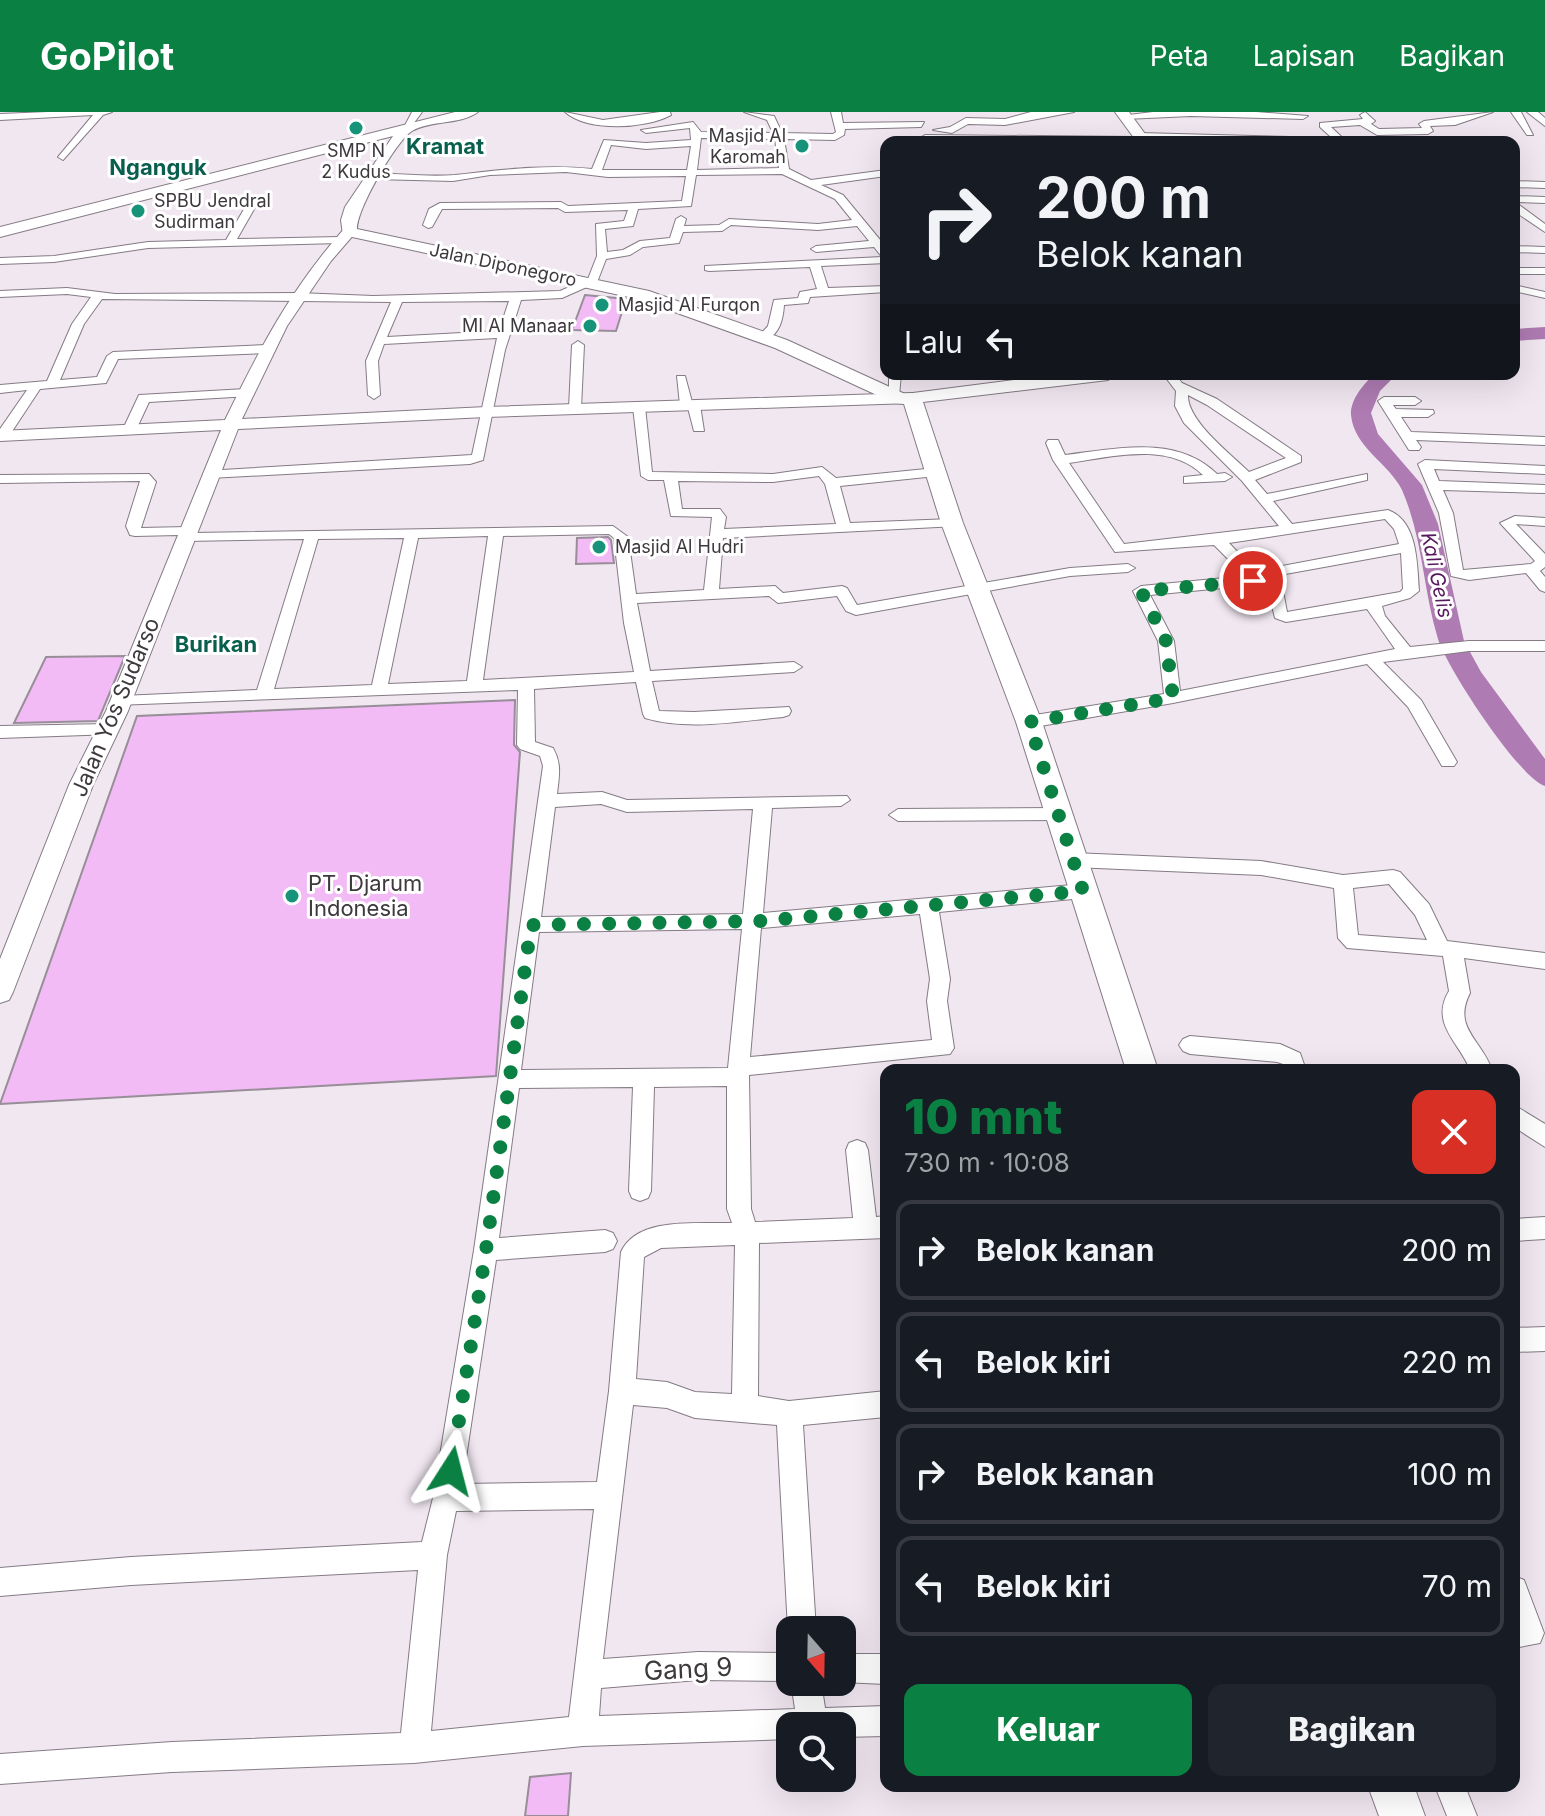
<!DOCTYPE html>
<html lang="id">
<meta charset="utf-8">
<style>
body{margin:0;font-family:Inter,sans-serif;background:#20242c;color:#f1f3f6;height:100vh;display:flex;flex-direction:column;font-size:30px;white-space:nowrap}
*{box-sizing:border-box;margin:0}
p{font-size:26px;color:#9ea1a6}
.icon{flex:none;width:44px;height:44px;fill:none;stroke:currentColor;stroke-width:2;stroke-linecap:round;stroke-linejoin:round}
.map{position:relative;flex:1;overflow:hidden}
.details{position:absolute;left:880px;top:952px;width:640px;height:728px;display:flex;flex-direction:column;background:#171b24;border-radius:16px;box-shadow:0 8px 32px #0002}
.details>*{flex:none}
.banner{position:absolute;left:880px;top:24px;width:640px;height:244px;border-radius:16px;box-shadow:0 8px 32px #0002;background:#171b24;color:#f1f3f6;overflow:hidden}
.needle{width:52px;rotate:160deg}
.buttons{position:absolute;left:776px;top:1504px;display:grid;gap:16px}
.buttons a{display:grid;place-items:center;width:80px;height:80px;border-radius:16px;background:#171b24;box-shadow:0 8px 32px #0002;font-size:40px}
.pin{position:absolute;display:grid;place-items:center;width:68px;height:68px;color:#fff;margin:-34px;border:4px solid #fff;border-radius:50%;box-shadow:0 2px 8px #0007}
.me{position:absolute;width:88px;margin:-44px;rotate:9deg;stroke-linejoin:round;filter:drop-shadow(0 0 6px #0008)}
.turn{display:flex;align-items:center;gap:28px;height:168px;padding:0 24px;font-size:36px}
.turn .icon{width:104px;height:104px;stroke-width:2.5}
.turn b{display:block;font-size:56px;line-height:68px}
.then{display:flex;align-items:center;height:76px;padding:0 24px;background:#0003;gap:16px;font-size:30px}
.round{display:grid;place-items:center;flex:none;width:84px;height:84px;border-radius:16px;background:#20242c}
.summary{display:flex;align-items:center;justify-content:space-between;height:136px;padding:0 24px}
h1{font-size:48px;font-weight:800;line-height:60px;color:#0b8043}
.primary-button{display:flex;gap:16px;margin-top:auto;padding:16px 24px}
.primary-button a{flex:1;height:92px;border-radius:16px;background:#0b8043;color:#fff;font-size:32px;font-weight:800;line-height:92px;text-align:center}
.primary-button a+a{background:#20242c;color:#f1f3f6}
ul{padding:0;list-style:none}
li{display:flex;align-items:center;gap:24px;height:100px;margin:0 16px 12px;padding:0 8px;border:4px solid #363941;border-radius:16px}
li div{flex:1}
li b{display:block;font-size:30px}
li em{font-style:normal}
header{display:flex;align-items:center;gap:48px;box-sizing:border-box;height:112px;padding:0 40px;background:#0b8043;color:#fff}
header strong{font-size:38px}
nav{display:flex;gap:44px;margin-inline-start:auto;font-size:28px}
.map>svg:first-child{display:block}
</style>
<header>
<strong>GoPilot</strong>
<nav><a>Peta</a><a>Lapisan</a><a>Bagikan</a></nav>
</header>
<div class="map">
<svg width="1545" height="1704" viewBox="0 0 1545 1704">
<rect width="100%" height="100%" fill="#f1e7f1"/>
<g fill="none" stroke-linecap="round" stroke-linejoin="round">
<!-- river -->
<path fill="#ae7bb2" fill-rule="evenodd" d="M1545 215V227L1514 229V217Z
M1375 262H1397L1380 279 1371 301 1378 322 1422 373 1438 412 1464 529 1481 560 1545 647V674C1519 666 1447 556 1438 527 1423 478 1423 426 1402 378 1389 351 1354 336 1351 303 1350 288 1364 271 1375 262Z"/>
</g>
<!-- building -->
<path fill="#f2bbf6" stroke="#978e98" stroke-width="2" d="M585 183 626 187 616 219 572 218Z
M608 425 611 428 614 451 576 452 577 426Z
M125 544 98 609 14 611 46 545Z
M515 588 514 633 520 640 496 964 0 992 137 604Z
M571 1661 568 1704H525L530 1665Z"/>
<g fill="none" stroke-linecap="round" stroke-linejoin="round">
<defs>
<path id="minor" d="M48 0H112L103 3 63 48 58 45 93 3 0 8V2Z
M412 0H422L408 19H402Z
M565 0 603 8 660 0H670L671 3C645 17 588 20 565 0Z
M744 0 774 4 782 21 833 22 836 20 831 0H841L843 11 924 10 921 15 845 17 844 23 835 28 784 27 789 57 811 68 886 58V64L821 73 843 83 881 129 886 136V151L821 154 828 176 886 174V180L810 185 808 191 784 193C783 208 780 219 768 228H760L758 225 768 214 774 188 798 186 800 180 817 177 810 155 709 159 705 158V154L882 145 874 135 816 140 811 137 816 134 869 129 857 114 818 118 731 113 722 119 683 120 679 131 643 135 630 143 606 147 596 173 589 174 562 186 521 188 505 238 483 348 470 352 210 366 203 362 205 359 472 343 497 226 384 232 378 249 380 283 374 287 368 283 366 249 391 190 102 187 84 212 60 268 97 265 107 244 113 240 267 233 273 237 267 241 118 247 106 271 40 277 7 327H0V317L27 278 0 281V273L47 269 72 212 91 185 67 182 0 185V179L67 176 115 182 298 181 373 184 560 179 588 167 597 144 596 112 624 109 628 98 565 100 558 96 442 97 432 115 428 116 423 113 429 97 440 91 561 90 568 94 682 89 686 64 608 65 566 60 490 63 453 69 374 67 369 64 374 61C401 62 429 65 455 63 501 58 546 52 592 57L604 28 646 31 691 28 690 16 646 21 641 18 693 10 701 20 773 21 767 8ZM701 26 775 27 779 56 697 58ZM611 33 646 37 691 34 687 58H602ZM782 62 835 87 852 108 818 112 729 107 719 113 684 114 686 107 681 104 676 107 670 126 640 129 623 138 607 140 605 117 633 114 638 97 691 94 696 63ZM509 189 499 219 387 225 402 190Z
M1031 0H1074L1005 13 968 12 952 21 933 18 950 15 966 6 1005 7Z
M1153 0H1256L1308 4 1303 7 1191 4 1125 7 1120 4Z
M1365 0 1375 9 1371 12 1379 17 1422 16 1419 12 1424 9 1493 0 1455 13 1430 14 1433 19 1428 22 1377 23 1360 13 1331 15 1347 30 1147 27 1146 30 925 29 920 26 925 23 1136 25 1140 21 1332 26 1320 15V11L1363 7 1360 3Z
M1511 0H1521L1533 23H1527Z
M1527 0H1538L1545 6V14Z
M1514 69 1545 70V76L1514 75Z
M1514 84 1545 85V91L1515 90 1545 112V120L1514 99Z
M252 89 257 92 237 127 340 125 345 128 340 131 148 136 54 150 0 152V146L54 144 148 130 226 128 247 92Z
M1514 134 1545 135V141L1514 140Z
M1514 156H1545V162H1514Z
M1514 173 1545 180V186L1514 179Z
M578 229 584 233 581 296 575 300 569 296 572 233Z
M889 262H901L899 284 889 281Z
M1163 262H1175L1182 271 1217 287 1301 344V350L1255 368 1267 382 1367 362V368L1273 389 1292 412 1388 398C1418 409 1417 452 1419 479L1410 486 1382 494 1385 504 1410 535 1469 529H1545V539H1469L1383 550 1421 588 1457 650 1454 654H1442L1408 595 1367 552 1173 591 1029 616 1023 614 1021 610 1023 606 1029 604 1164 582 1158 529 1133 479 1141 474 1245 464 1214 433 1115 440 1053 348 1046 331 1048 328H1058L1065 343C1116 337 1176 322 1217 362L1225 361 1232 365 1225 369 1184 371V365L1203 363C1168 329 1111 345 1069 351L1124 432 1279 414 1242 369 1184 311 1175 294 1176 279ZM1188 283 1207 293 1286 346 1249 360C1231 342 1187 309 1188 283ZM1385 407 1394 417 1399 432 1256 459 1229 431ZM1401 441 1403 477 1400 480 1287 500 1280 463ZM1265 466 1275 506 1286 510 1367 497 1395 537 1180 579 1174 529 1150 483 1254 473Z
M1237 262H1265C1259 268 1243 268 1237 262Z
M677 264H685L692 290 700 293 704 319H694L688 296 680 293Z
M246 277 252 281 250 284 149 290 135 320 123 317 139 283Z
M1384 285H1415L1421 289 1415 293H1393L1396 297 1433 298 1434 301 1428 305H1401L1411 320 1545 325V333L1416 328 1421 335 1419 338H1409L1378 289Z
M639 291 645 295 652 360 773 362 822 355 836 366 936 356 943 360 936 364 840 374 850 411 952 407 959 411 957 414 723 426 719 477 775 474 783 481 842 474 847 476 857 493 1070 456 1128 452 1135 456 1128 460 1070 464 856 503 846 499 837 484 778 491 769 484 637 491 650 559 794 550 802 555 794 560 652 569 659 599 694 600 789 595 791 599 789 603 783 605C738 609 689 619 645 606L643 602 636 570 534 577 535 630 553 636C562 652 559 664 557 682L602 680 627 688 847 684 850 688 841 694 772 696 763 801 1083 772 1093 779 1083 786 939 800 950 867 947 889 954 936 950 942 749 963 751 1097 755 1110 853 1106 846 1038 849 1031 857 1028 865 1031 868 1038 876 1105 886 1104V1126L759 1131 758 1284 789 1289 886 1279V1305L803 1313 816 1518H790V1523L788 1518 777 1313 695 1306 667 1296 633 1293 603 1547 698 1540 790 1541V1569L698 1568 601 1576 599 1604 795 1597 791 1570H821L825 1596 886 1594V1624L842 1625V1614H790V1627L583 1634 414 1651 172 1660 0 1672V1642L172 1630 401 1621 418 1458 131 1473 0 1484V1456L131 1445 422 1430 433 1386 474 1138 543 654 540 644 520 637 517 633 518 578 115 593 113 589 115 585 121 584 257 578 304 427 185 429 180 428 179 423 135 424 130 423 126 414 140 369 0 371V363L149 362 156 370 141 416 187 415 192 416 193 421 613 414 628 425 636 482 704 478 712 405 671 404 664 368H648L641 364 633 295ZM819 364 825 372 836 412 724 417 726 405 720 397H682L678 369 773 370ZM609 422 614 426 624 511 634 560 483 568 503 424ZM488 424 467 569 388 572 418 426ZM404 426 372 573 274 577 318 427ZM601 692 627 700 753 697 743 802 541 805 555 695ZM920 802 930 867 927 889 932 928 750 945 761 816ZM742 817 728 956 521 958 539 820ZM727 974V1097L732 1111C699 1112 637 1104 621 1140L609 1279 597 1370 462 1372 496 1148 605 1140 613 1137 617 1129 613 1121 605 1118 499 1126 519 976 633 975 629 1079 632 1086 640 1089 648 1086 651 1079 654 975ZM735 1133 732 1282 695 1280 667 1270 636 1267 644 1145 661 1136ZM594 1397 569 1605 431 1619 447 1443 456 1399Z
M1425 348 1545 354V362L1434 357 1439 369 1545 373V381L1443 378 1453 401 1463 458 1531 452 1535 449 1500 411 1515 404 1545 406V414L1516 412 1545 442V455L1540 459 1545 465V480L1540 478 1526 461 1469 468 1451 464 1439 401 1418 352Z
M108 612 114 614 117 618 114 622 0 626V614Z
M1059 696 1068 702 1059 708 898 709 889 703 898 697Z
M1073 741 1261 749 1343 763 1393 758 1400 760 1429 792 1447 829 1545 841V857L1464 846 1470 881C1452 916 1482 928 1492 958H1470C1461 932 1429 912 1449 879L1443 844 1347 836 1338 826 1334 776 1261 763 1073 755 1064 748ZM1389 772 1415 803 1427 828 1358 823 1353 776Z
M1190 924 1280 932 1300 941 1306 958H1284L1283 952 1277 950 1190 942 1183 939 1179 933 1183 927Z
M1514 993 1545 1012V1035L1514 1015Z
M1545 1105V1127L1514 1129V1107Z
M1545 1215V1239L1514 1240V1216Z
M1514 1464 1524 1468 1544 1521 1540 1531 1514 1536Z
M842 1542H886V1572L841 1570Z
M1435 1674H1465L1477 1704H1447Z"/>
<path id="tertiary" d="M349 116 356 120 331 149 287 214 242 307 486 295 912 281 920 286 912 291 486 305 238 317 128 599 93 673 13 880 9 888 0 891V847L69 673 106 599 221 318 0 329V319L225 308C260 236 290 178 344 117Z"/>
<path id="secondary" d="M455 0H478C460 13 431 8 412 19 396 29 357 97 357 117L649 179 787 228 905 282 1062 262H1117L1108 268 923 290 963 411 1042 610 1158 958H1126L1016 610 941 411 904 292 894 291 775 236 638 187 343 123 341 108 345 95 393 24 0 125V115Z
M1115 0H1129L1151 30H1137Z
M1368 1674H1414L1425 1704H1379Z"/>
</defs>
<!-- minor casing -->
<use href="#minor" stroke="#847b84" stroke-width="2"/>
<!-- tertiary casing -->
<use href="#tertiary" stroke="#847b84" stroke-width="2"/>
<!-- secondary casing -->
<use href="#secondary" stroke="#847b84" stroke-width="2"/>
<!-- minor -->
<use href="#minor" fill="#fff" fill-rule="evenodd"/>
<!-- tertiary -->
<use href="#tertiary" fill="#fff" fill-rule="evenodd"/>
<!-- secondary -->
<use href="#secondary" fill="#fff" fill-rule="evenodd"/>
</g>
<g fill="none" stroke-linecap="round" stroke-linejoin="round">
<!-- route -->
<path stroke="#0b8043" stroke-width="14" stroke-dasharray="0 25.2" d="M451 1359 486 1138 531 813 762 809 1083 779 1029 610 1173 586 1166 529 1141 479 1253 469"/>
</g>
<!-- markers -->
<g fill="#179379" stroke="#fff" stroke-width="3">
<circle cx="356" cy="16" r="8"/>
<circle cx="802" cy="34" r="8"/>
<circle cx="138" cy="99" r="8"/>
<circle cx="602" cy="193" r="8"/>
<circle cx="590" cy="214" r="8"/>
<circle cx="599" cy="435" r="8"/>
<circle cx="292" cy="784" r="8"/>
</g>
<g text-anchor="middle" stroke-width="6" stroke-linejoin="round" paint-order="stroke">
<!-- far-poi labels -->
<g font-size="18" fill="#3d393d" stroke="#fff" text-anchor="start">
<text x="786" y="30" text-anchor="end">Masjid Al<tspan x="786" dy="21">Karomah</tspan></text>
<text x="356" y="45" text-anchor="middle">SMP N<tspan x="356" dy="21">2 Kudus</tspan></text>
<text x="154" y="95">SPBU Jendral<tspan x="154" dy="21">Sudirman</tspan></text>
<text x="618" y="199">Masjid Al Furqon</text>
<text x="574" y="220" text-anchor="end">MI Al Manaar</text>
<text x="615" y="441">Masjid Al Hudri</text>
</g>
<!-- far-street labels -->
<g font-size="18" fill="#3d393d" stroke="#fff">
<text transform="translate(503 153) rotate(12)" y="6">Jalan Diponegoro</text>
</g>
<!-- far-water labels -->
<g font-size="20" font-style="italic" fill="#57195e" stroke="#fff">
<text transform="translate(1437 463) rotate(78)" y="7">Kali Gelis</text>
</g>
<!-- far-quarter labels -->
<g font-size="22" font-weight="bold" fill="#095f4e" stroke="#fff">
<text x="445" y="42">Kramat</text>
<text x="158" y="63">Nganguk</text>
<text x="216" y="540">Burikan</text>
</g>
<!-- street labels -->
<g font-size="22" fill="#3d393d" stroke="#fff">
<text transform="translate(115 595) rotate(-67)" y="8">Jalan Yos Sudarso</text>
</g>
<!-- poi labels -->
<g font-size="22" fill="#3d393d" stroke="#fff" text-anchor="start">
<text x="308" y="779">PT. Djarum<tspan x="308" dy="25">Indonesia</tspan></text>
</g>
<!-- near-street labels -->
<g font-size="26" fill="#3d393d" stroke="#fff">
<text transform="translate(688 1557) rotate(-3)" y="9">Gang 9</text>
</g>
</g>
</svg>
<div class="buttons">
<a><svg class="needle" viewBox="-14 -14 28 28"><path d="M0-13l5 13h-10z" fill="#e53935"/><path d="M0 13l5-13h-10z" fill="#9ea1a6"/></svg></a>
<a><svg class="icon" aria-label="search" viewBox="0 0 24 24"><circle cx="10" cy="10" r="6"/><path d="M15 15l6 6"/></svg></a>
</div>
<div class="pin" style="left:1253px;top:469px;background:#d93025"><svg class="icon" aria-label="arrive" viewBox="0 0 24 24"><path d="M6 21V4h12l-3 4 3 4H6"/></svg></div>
<svg class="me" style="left:451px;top:1359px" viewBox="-20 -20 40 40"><path d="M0-17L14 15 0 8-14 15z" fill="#0b8043" stroke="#fff" stroke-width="4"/></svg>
<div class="banner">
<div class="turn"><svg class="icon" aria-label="right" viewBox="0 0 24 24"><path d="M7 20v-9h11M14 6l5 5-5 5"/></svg><div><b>200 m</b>Belok kanan</div></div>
<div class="then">Lalu<svg class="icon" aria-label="left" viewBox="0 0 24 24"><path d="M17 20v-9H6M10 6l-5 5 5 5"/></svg></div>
</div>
<section class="details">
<div class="summary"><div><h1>10 mnt</h1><p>730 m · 10:08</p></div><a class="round" style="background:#d93025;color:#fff"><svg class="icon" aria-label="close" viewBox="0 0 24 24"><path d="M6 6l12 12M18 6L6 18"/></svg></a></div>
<ul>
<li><svg class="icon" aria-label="right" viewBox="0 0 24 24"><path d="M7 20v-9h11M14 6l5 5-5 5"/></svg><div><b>Belok kanan</b></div><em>200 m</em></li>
<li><svg class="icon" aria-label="left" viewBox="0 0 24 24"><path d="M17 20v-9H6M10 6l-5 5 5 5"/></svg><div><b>Belok kiri</b></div><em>220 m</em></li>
<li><svg class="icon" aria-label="right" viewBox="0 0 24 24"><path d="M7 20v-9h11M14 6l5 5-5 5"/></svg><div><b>Belok kanan</b></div><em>100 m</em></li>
<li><svg class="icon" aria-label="left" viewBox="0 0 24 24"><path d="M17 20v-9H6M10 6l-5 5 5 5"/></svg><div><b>Belok kiri</b></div><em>70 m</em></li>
</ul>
<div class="primary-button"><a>Keluar</a><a>Bagikan</a></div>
</section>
</div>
